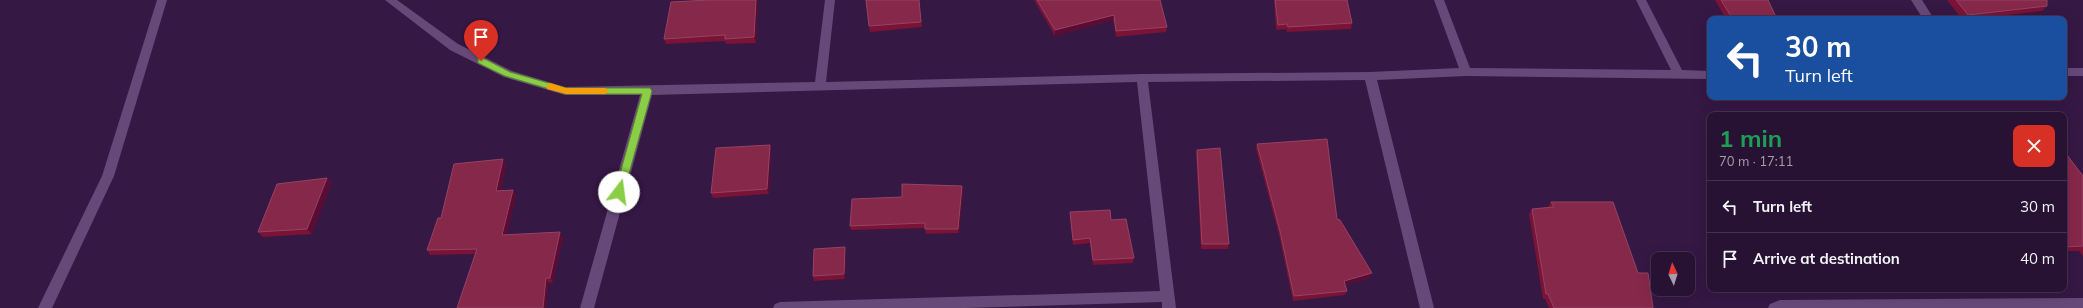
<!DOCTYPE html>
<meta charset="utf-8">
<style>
body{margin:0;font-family:Mulish,sans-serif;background:#34203f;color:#f1f3f6;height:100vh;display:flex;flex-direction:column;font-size:15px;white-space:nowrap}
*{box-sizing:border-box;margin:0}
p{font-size:13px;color:#a59eac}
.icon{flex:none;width:22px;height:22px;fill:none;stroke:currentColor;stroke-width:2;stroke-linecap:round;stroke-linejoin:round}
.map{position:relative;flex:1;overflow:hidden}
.panel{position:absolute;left:1707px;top:112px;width:360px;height:180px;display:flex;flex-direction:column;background:#281233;border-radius:8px;box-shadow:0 4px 16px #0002,0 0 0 1px #44324e}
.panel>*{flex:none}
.hud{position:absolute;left:1707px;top:16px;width:360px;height:84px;border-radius:8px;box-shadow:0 4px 16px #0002,0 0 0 1px #44324e;background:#1a4fa0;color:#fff;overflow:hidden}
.needle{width:26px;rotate:356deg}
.buttons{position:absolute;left:1651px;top:252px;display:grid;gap:8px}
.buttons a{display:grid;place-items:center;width:44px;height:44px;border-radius:8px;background:#281233;box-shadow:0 4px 16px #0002,0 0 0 1px #44324e;font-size:20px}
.pin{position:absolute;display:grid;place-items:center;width:34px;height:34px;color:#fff;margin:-41px -17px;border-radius:50% 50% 50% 0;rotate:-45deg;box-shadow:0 0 4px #0007}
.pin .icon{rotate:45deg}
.me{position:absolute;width:44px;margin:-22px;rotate:15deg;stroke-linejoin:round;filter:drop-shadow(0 0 3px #0008)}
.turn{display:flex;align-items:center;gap:14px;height:84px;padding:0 12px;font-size:18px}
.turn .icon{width:52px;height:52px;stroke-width:2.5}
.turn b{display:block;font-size:28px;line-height:34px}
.round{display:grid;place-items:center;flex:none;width:42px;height:42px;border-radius:8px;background:#34203f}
.summary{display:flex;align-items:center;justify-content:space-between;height:68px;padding:0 12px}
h1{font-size:24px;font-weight:700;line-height:30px;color:#1e9e55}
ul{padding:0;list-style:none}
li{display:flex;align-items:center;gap:12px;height:52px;padding:0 12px;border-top:1px solid #44324e}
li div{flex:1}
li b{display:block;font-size:15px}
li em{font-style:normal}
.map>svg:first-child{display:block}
</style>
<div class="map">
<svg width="2083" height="308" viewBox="0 0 2083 308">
<rect width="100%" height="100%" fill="#351844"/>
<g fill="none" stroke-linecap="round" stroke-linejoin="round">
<!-- minor -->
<path fill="#674979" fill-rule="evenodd" d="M157 0H167L114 176 52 308H38L102 176Z
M385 0H397L458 44 512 71 565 87 815 82 825 0H835L826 82 1142 74 1370 72 1459 68 1434 0H1444L1470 68 1671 70 1636 0H1646L1682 70 1710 71V79L1466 76 1377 80 1434 308H1420L1365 80 1148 82 1176 308H1162V302L965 308H773L775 304 780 302 1160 291 1137 82 652 95 594 308H580L640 95H565L504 77 450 50Z
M1911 0H1922L1934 19H1923Z
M2064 68H2083V76H2064Z
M2083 298V308H1768L1770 304 1780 300Z"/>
</g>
<!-- wall -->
<path fill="#7a1335" d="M709 0H758L756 43 726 44 725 41 666 44 664 39Z
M919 0 922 27 870 32 869 26Z
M1034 0H1160L1167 27 1166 32 1116 37 1113 20 1055 36Z
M1274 0H1347L1352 23 1351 29 1287 32 1286 29 1276 30Z
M1715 0H1768L1776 17 1774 19H1726Z
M1947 0H2047V6L2042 11 1972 19H1962Z
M1257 144 1337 219 1370 278 1345 285 1347 291 1345 295 1293 301 1279 235 1256 149Z
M770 145 771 150 769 194 713 198 711 193Z
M1197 150 1229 244 1228 249H1201L1196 155Z
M2064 151 2083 176V256L2079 251H2064Z
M506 164 501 191 513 190 516 195 507 235 563 237 553 282 549 283 475 254 430 255 427 250 441 218Z
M327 178 331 183 312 234 263 237 258 232Z
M963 191 959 233 926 234 925 228 851 230 850 226 902 197Z
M1551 202 1638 273 1653 308H1549L1545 299H1543L1529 214 1532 209 1548 207Z
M1070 212 1111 220 1134 258 1133 263 1093 265 1090 243 1073 245 1070 217Z
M846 252 845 279 814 281 813 276Z"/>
<!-- shaded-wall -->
<path fill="#5a0c33" d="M756 0H758L756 43 754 37Z
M1114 15 1113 20 1055 36V30Z
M770 145 771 150 769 194 767 189Z
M503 159 506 164 500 196 496 191Z
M327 178 331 183 312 234 307 229Z
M962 186 963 191 959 233 958 229Z
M513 190 516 195 506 240 502 235Z
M560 232 563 237 553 282 550 278Z
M845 247 846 252 845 279 844 274Z
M1372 273 1370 278 1342 286 1344 281Z
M546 278 549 283 546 308H543Z"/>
<!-- building -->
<path fill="#86284a" stroke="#954364" d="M709 0H756L754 37 725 39V35L664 39 671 2Z
M866 0H919L921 22 869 26Z
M1037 0H1160L1167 27 1116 31 1114 15 1055 30Z
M1275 0H1347L1352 23 1288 27 1287 24 1278 25Z
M1721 0H1768L1776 17 1732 18Z
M1956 0H2047V6L1968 15Z
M1327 139 1337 219 1340 220 1372 273 1344 281 1347 291 1294 296 1280 231 1257 144Z
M770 145 767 189 711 193 716 148Z
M1220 148 1229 244H1202L1197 150Z
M2064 151 2083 176V246L2064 247Z
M503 159 496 191 513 190 502 235 560 232 550 278H546L543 308H457L477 249 427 250 438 218H441L454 164Z
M327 178 307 229 258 232 277 184Z
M902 184 962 186 958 229H925V223L850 226 852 199 902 197Z
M1551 202H1613L1638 273H1648L1653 308H1554L1548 294H1546L1532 209 1554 207Z
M1110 210 1111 220 1126 219 1134 258 1093 260 1090 238 1073 240 1070 212Z
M845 247 844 274 813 276 814 249Z"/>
<!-- route -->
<path fill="#8ace47" stroke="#5a862e" d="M481 57 510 72 566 88H650L652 91 623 195 619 196 615 192 642 94H566L505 76 478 63V58Z"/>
<!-- slow -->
<path fill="#f59e0b" d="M550 83 566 88H605L609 91 605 94H566L547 89V84Z"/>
</svg>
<div class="buttons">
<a><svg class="needle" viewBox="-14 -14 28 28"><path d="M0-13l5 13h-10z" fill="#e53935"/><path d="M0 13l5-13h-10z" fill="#a59eac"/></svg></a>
</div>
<div class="pin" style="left:481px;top:61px;background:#d93025"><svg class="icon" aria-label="arrive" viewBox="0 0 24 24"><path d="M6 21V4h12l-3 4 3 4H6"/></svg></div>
<svg class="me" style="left:619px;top:192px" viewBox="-20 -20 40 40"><circle r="19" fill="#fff"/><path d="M0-13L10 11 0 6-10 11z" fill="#8ace47"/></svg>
<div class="hud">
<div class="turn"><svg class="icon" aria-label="left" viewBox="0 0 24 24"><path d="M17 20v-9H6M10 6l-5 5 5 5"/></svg><div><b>30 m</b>Turn left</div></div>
</div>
<section class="panel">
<div class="summary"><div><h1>1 min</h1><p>70 m · 17:11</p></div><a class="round" style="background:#d93025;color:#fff"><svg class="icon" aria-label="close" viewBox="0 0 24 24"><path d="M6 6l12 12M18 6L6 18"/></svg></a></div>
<ul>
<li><svg class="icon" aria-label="left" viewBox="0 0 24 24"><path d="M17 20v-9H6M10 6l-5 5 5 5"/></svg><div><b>Turn left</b></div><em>30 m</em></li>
<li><svg class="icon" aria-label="arrive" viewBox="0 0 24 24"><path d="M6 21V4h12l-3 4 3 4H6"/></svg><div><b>Arrive at destination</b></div><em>40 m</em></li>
</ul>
</section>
</div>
